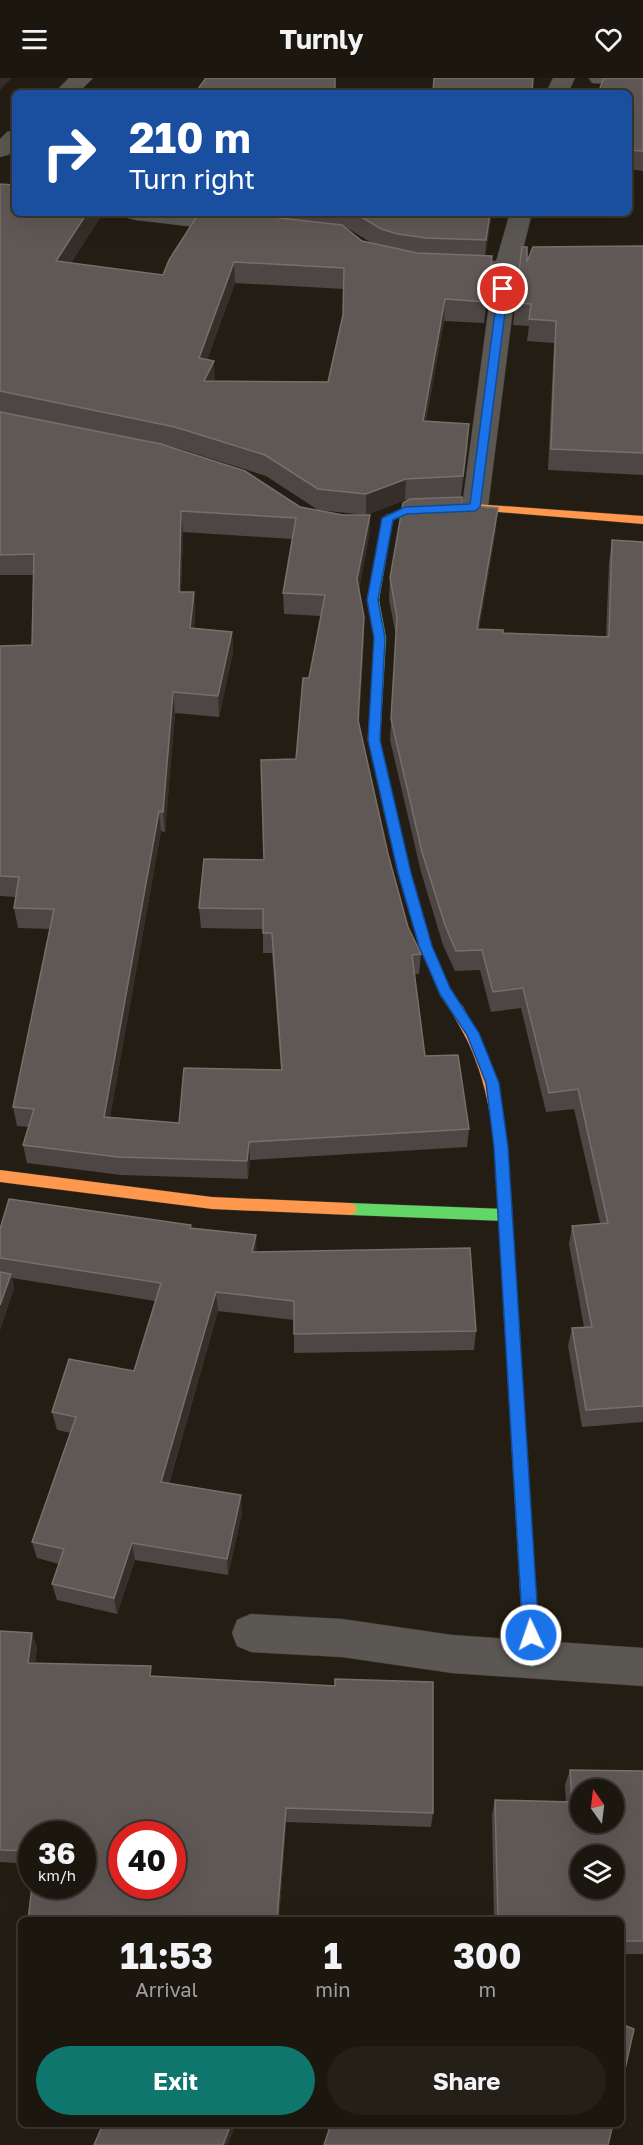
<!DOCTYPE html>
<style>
body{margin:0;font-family:"Golos Text",sans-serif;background:#241f17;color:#f1f3f6;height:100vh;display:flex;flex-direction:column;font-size:22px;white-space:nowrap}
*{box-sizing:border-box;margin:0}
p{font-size:20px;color:#a09f9e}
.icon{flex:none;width:33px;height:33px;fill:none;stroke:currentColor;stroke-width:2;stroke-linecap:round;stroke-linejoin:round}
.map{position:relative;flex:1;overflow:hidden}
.panel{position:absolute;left:18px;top:1839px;width:606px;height:210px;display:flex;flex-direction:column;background:#1b160e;border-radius:9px;box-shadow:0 6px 24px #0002,0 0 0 2px #39352e}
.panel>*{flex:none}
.banner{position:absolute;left:12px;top:12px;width:620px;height:126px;border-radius:9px;box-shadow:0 6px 24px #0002,0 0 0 2px #39352e;background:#1a4fa0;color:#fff;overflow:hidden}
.needle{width:39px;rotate:346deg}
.fabs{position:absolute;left:570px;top:1701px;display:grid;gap:12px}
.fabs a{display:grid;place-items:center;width:54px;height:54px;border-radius:50%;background:#1b160e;box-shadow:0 6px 24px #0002,0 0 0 2px #39352e;font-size:30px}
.speed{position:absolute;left:18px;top:1743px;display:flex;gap:12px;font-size:30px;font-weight:700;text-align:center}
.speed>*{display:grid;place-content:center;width:78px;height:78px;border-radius:50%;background:#1b160e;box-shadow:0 6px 24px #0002,0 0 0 2px #39352e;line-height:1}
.speed small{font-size:15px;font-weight:400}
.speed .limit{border:9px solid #d22;background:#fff;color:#111}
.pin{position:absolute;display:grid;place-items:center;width:51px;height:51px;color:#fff;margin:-26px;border:3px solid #fff;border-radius:50%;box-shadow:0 2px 6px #0007}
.me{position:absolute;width:66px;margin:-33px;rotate:357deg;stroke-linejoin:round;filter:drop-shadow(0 0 4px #0008)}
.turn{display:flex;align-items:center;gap:21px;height:126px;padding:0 18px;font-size:27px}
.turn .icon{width:78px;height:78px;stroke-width:2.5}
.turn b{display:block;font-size:42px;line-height:51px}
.eta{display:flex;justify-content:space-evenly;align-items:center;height:102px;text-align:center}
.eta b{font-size:36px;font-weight:700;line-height:42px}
.cta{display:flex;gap:12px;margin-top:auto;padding:12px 18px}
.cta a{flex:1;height:69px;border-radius:36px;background:#0f766e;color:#fff;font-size:24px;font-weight:700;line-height:69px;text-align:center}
.cta a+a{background:#241f17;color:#f1f3f6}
header{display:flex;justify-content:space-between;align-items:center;height:78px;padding:0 18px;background:#1b160e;font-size:27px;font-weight:700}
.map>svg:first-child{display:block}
</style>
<header><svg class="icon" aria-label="menu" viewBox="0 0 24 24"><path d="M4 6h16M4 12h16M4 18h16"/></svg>Turnly<svg class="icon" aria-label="heart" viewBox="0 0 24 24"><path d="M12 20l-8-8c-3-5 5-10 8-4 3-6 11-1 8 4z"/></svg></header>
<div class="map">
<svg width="643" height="2067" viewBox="0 0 643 2067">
<rect width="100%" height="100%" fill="#241d13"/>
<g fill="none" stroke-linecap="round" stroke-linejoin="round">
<defs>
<path id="street" d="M69 0H93L78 15H54Z
M553 0H575L568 15H546Z
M589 0H643V8L592 5Z
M15 52V71L8 77 0 79V61L7 54Z
M125 135C165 135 207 132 246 142L250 147 246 152 238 154 136 142 128 140Z
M510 135H532L518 191 488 429 484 435 475 438 466 435 462 429 493 197 438 193 434 188 438 183 446 181 496 183Z
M251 1536 342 1541 452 1557 643 1570V1608L452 1595 342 1579 251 1574 237 1568 232 1555 237 1542Z"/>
<path id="fast" d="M388 436 393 440 379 522 386 560 380 662 410 795 431 868 450 911 464 931 457 936 452 935 440 917 419 868 398 795 368 662 374 560 367 522 383 440Z
M350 1125 505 1131 510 1133 512 1137 510 1141 505 1143 350 1137 345 1135 343 1131 345 1127Z
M506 1145 511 1147 513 1151 540 1581 538 1586 532 1589 526 1586 524 1581 499 1151 501 1147Z"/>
<path id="slow" d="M475 426 643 438V446L475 432 453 433 448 430 453 427Z
M457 926 462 927C506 1004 508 1065 513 1151L511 1155 506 1157 501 1155 499 1151C496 1095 496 1034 475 981 469 963 459 948 450 931Z
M0 1092 212 1119 350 1125 355 1127 357 1131 355 1135 350 1137 212 1131 0 1104Z"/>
</defs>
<!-- street casing -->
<use href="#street" stroke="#3f3931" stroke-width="1"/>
<!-- fast casing -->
<use href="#fast" stroke="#3f3931" stroke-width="1"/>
<!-- slow casing -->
<use href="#slow" stroke="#3f3931" stroke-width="1"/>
<!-- street -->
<use href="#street" fill="#5b5854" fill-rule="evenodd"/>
<!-- fast -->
<use href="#fast" fill="#63d668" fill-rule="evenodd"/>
<!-- slow -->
<use href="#slow" fill="#ff974d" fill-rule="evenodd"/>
</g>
<!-- wall -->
<path fill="#4e4644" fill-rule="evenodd" d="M643 0V93L628 91V15Z
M0 107 103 135 71 185 163 197 199 135H492L485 178H492L490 199 484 245 444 243 426 343 468 367 461 419 405 422 366 437 318 432 266 398 177 370 165 367 300 429 343 437H370L369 458 359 511 364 560 359 645 388 776 408 849 421 876 419 896H414L425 978 469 1051 467 1069 250 1082 248 1101 121 1097 27 1085 23 1067 29 1049 17 1048 13 1029 50 851 18 850 14 830 16 819 0 818V568L32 567 34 497H0ZM346 150 349 151 373 166 362 163ZM235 205 344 211 343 237 328 304 215 303 207 282ZM183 454 292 461 283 515 284 536 321 538 309 600 296 681 264 782 199 830 201 850 263 851V875H272L281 992 179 1045 110 1039 161 753 165 754 175 635 219 639 233 574 232 554 194 550 195 535 194 514H181Z
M643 168V397L548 392 554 265 527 263 529 248 513 247 515 225 527 184Z
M462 427 496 452 479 551 503 555 606 559 609 484 612 462 643 464V1344L582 1349 568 1268 572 1250 584 1249 569 1166 572 1148 600 1145 574 1031 546 1034 521 930 491 934 480 892 455 893 443 867 421 794 390 662 396 558 389 522 390 500Z
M191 1150 256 1157V1174L476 1253 474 1272 294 1275V1242L218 1233 169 1406 242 1435 228 1497 135 1482 117 1536 57 1522 52 1506 59 1486 37 1480 32 1464 71 1355 57 1352 52 1334 134 1293 155 1223 12 1200 14 1210 0 1252V1151Z
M0 1553 32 1555 37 1570 35 1585 153 1598 433 1735 431 1749 286 1744 279 1842H28L82 1808 32 1756V1786L0 1784Z
M570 1692 643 1693V1876H621V1842H494L492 1737 495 1722 566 1724 565 1707Z
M314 2046H613L329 2052Z"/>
<!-- shaded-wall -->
<path fill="#352e29" d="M0 0H12L0 12Z
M87 135H103L59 204 56 183Z
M490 135H492L485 181 486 162Z
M492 178 490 199 484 245 486 224Z
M234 184 235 205 200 301 199 280Z
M445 221 444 243 422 364 423 343Z
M214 283 215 304 204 303Z
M469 346 468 367 461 419 463 398Z
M406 401 405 422 366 437V416Z
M498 430 496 452 475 573 477 551Z
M181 433 183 454 180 535 179 514Z
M370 437 369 458 357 522V501Z
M194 514 195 535 192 571 190 550Z
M364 539V560L358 662V642Z
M232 554 233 574 219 639 218 618Z
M173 614 175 635 165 754 163 734Z
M159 733 161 753 107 1057 104 1039Z
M249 1064 250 1082 248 1101 247 1083Z
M256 1157 257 1176 252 1174Z
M11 1196 14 1210 0 1252V1227Z
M216 1214 218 1233 164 1422 161 1404Z
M241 1417 242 1435 228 1497 227 1481Z
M132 1465 135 1482 117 1536 114 1520Z
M32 1555 37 1570 33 1600 28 1585Z
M286 1730V1744L279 1842H277Z
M231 2046H236L228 2067H223Z"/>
<!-- building -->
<path fill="#5f5855" stroke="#776f6a" stroke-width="1.5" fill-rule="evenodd" d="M206 0H335V15H195Z
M434 0H533L532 15H433Z
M604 0H643V73L628 72V15H598Z
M15 86V135H87L56 183 163 197 169 182 199 135H236L342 147 362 163 417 175 492 178 486 224 445 221 423 343 469 346 463 398 406 401 366 416 318 411 265 377 175 349 0 313V107L1 106 14 107 13 89ZM234 184 344 190 343 237 328 304 204 303 214 283 199 280Z
M355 135H490L486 162 426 160 398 156 381 151Z
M643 168V375L551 371 556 243 529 241 531 226 515 225 522 169H527V184L533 169Z
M0 334 161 366 245 393 300 429 343 437H370L357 501 364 539 358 642 388 776 408 849 421 876 412 877 425 978 458 977 469 1051 249 1064 247 1083 118 1079 23 1067 34 1031 13 1029 54 831 14 830 19 799 0 798V568L32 567 34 476 0 477ZM181 433 296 440 283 515 325 517 309 600H303L296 681 261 682 264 782 204 781 199 830 263 831V855H272L282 992 184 990 179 1045 104 1039 159 733 163 734 173 614 218 618 232 554 190 550 194 514H179Z
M462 419V427L498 430 477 551 503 552V555L609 559 612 462 643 464V1328L586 1332 572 1250 592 1249 572 1148 608 1145 578 1011 549 1015 523 910 493 914 482 872 456 873 445 847 422 774 391 641 397 539 390 500 403 425 410 421Z
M9 1121 191 1147 190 1150 256 1157 252 1174 470 1170 476 1253 294 1256V1223L216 1214 161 1404 241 1417 227 1481 132 1465 114 1520 52 1506 64 1471 32 1464 76 1339 52 1334 69 1281 134 1293 161 1205 0 1180V1151Z
M0 1194 11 1196 0 1227Z
M0 1553 32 1555 28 1585 151 1588 150 1598 335 1608V1601L433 1604V1735L286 1730 277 1842H169L132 1839 131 1842H28L32 1808H82V1756H32V1773L0 1772ZM122 1756H172V1808H122Z
M570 1692 643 1693V1863H621V1842H498L495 1722 572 1724ZM580 1712H614V1744H580ZM580 1778H614V1810H580Z
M621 1946 634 1951 621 2009Z
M103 2046H231L223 2067H94Z
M331 2046H613L608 2067H324Z"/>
<!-- route -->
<path fill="#1a73e8" stroke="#114b97" stroke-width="1.5" d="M503 208 508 211 480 429 475 433 407 436 393 442 378 522 385 560 380 662 411 795 432 868 450 910 479 955 499 1005 508 1069 539 1557 536 1562 531 1565 525 1562 523 1557 494 1069 486 1005 467 957 440 916 419 868 398 795 368 662 374 560 367 522 382 440 405 429 470 426 498 211Z"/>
</svg>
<div class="fabs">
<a><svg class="needle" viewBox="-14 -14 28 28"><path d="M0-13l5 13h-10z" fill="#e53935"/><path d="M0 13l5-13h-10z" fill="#a09f9e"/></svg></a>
<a><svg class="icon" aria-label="layers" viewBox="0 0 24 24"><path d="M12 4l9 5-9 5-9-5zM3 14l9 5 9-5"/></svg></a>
</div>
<div class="speed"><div>36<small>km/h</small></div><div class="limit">40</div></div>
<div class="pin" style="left:503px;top:211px;background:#d93025"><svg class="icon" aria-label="arrive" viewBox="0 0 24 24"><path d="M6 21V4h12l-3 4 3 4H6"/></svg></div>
<svg class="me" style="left:531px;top:1557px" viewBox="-20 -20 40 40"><circle r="17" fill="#1a73e8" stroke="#fff" stroke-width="3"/><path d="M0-11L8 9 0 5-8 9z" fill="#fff"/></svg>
<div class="banner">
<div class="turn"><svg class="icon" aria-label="right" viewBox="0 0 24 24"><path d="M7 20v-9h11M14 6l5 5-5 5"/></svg><div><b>210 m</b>Turn right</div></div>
</div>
<section class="panel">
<div class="eta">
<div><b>11:53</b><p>Arrival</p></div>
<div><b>1</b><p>min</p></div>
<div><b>300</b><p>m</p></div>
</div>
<div class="cta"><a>Exit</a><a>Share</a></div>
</section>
</div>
